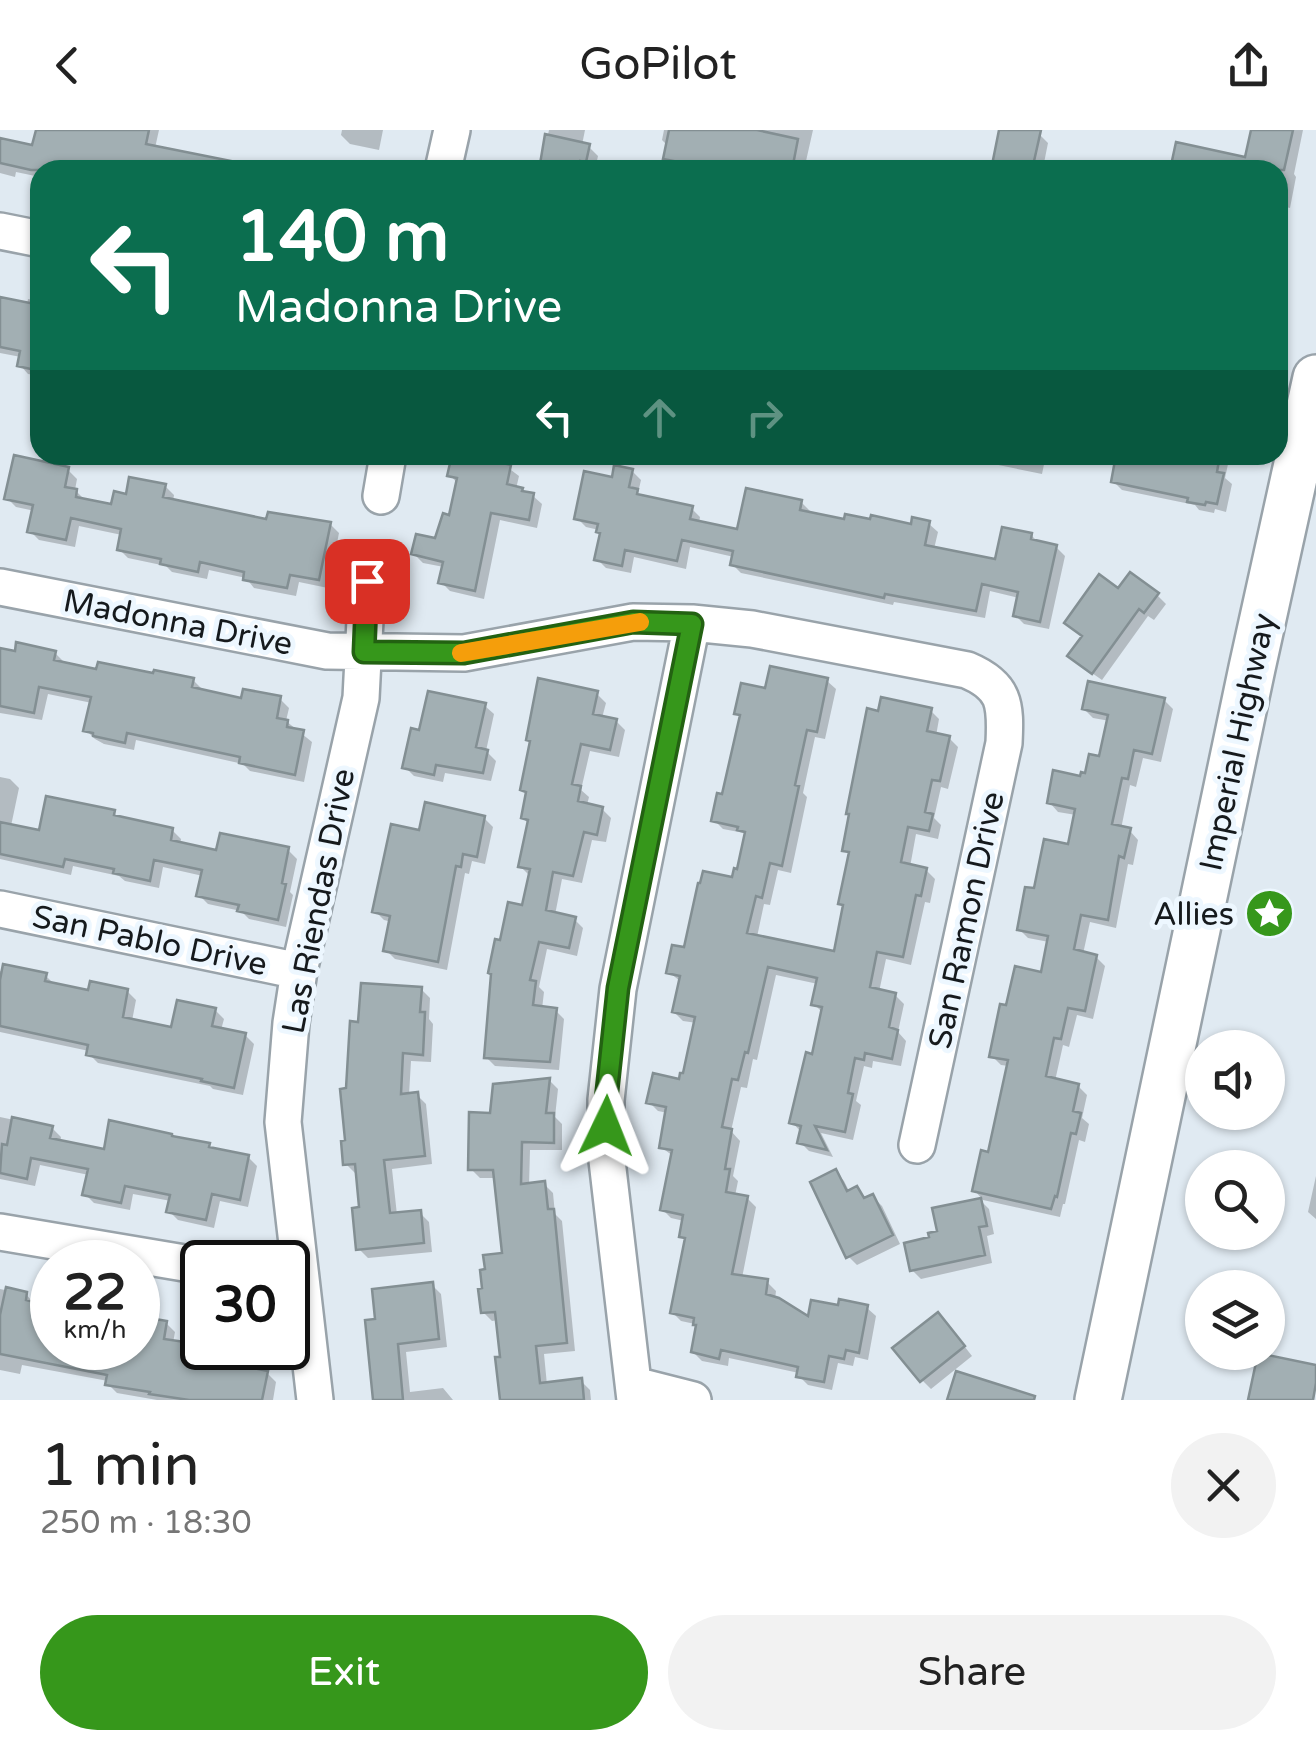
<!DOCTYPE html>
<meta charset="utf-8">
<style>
body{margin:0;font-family:"Varela Round",sans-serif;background:#f2f2f2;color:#222;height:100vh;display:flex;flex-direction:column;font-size:38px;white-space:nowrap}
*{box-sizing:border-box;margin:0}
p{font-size:32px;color:#767676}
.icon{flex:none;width:55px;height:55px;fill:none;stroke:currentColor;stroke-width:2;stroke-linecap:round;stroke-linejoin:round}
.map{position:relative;height:1270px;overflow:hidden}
.drawer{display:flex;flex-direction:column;background:#fff;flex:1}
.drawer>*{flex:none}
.top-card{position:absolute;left:30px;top:30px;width:1258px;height:305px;border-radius:30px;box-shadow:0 2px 8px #0004;background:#0b6e4f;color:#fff;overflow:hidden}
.fabs{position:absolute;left:1185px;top:900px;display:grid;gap:20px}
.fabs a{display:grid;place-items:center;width:100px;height:100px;border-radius:50%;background:#fff;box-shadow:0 2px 8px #0004;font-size:50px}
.speed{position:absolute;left:30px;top:1110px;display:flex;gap:20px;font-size:50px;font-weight:700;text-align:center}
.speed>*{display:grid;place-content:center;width:130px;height:130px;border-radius:50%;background:#fff;box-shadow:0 2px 8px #0004;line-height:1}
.speed small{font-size:25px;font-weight:400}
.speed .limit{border:5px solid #111;border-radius:15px;background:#fff;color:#111}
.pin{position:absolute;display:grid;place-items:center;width:85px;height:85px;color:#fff;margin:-42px;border-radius:20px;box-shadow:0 5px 15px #0006}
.me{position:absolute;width:110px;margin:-55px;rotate:2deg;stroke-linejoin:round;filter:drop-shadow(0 0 8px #0008)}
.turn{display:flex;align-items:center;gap:35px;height:210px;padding:0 40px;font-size:45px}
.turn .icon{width:130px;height:130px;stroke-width:2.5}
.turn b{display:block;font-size:70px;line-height:85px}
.lanes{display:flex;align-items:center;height:95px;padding:0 40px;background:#0003;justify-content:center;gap:50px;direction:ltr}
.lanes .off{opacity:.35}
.round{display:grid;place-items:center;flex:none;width:105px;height:105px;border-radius:52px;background:#f2f2f2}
.overview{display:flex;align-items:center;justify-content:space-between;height:170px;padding:0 40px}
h1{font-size:60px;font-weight:600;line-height:75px}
.cta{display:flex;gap:20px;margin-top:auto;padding:20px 40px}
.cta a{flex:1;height:115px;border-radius:60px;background:#36971b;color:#fff;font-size:40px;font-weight:600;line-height:115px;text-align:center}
.cta a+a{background:#f2f2f2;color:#222}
header{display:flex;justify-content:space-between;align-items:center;height:130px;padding:0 40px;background:#fff;font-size:45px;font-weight:600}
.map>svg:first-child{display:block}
</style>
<header><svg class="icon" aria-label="back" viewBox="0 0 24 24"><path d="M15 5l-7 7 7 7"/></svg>GoPilot<svg class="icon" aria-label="share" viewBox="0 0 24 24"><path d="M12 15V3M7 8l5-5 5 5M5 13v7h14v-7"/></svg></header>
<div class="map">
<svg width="1316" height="1270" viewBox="0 0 1316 1270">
<rect width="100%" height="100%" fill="#e0eaf2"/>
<!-- shadow -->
<path fill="#0003" d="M38 0H159L155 18 220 40H40V47L16 42 15 47 0 43V10L34 18Z
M342 0H383L379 20 350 14 341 5Z
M549 0H585L582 15 589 17 598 26 595 40H540Z
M664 0H813L804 40 676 39 666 29 668 16 662 10Z
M1002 0H1019L1039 4 1048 13 1044 33 1047 40H994Z
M1254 0H1303L1294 44 1296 47 1290 78 1278 75V40H1172L1247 30Z
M0 169 27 175 28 169 40 171V246L28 244 20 235 21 227 0 223Z
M454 325H509L507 337 519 346 516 359 533 366 542 374 537 398 500 390 484 469 450 461 441 452 444 437 423 433 414 424 437 411 451 388 458 354 450 345Z
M945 325H1046L1042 344 964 328 963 332 948 329Z
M1119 325H1230L1225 348 1232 354 1226 382 1215 379 1214 383 1199 380 1195 375 1122 360 1113 351Z
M68 340 77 349 75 360 86 371 113 377 128 366 165 356 174 365 173 372 268 392 330 394 339 403 328 458 299 452 296 466 254 458 246 448 209 440 207 449 172 442 166 436 128 428 119 419 122 405 79 396 75 417 39 410 30 401 35 381 16 377 7 368Z
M632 341 641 350 638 363 643 368 691 378 700 387 699 393 739 402 801 372 810 381 809 385 846 392 913 397 929 394 938 402 934 419 997 432 1031 405 1039 413 1056 417 1065 426 1049 499 1024 494 1015 485 1019 468 990 461 985 488 894 472 893 475 741 443 732 434 734 427 690 417 686 439 634 427 631 443 606 438 597 429 602 404 599 400 586 397 577 388 614 350Z
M1119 461 1157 465 1166 474 1154 490 1148 486 1102 550 1079 534 1084 507Z
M0 521 55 523 64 532 98 542 193 550 202 559 243 571 280 569 289 578 286 591 312 612 304 652 250 641 243 634 136 610 134 620 104 614 95 609 86 600 92 573 48 564 42 590 0 583Z
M827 551 836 559 825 609 815 607 803 663 807 667 791 743 778 740 770 775 764 774 757 807 836 824 851 726 844 720 880 584 930 580 939 589 936 606 949 608 958 617 948 659 941 657 934 688 941 695 938 709 916 704 910 737 926 740 935 749 930 773 925 772 911 835 886 829 879 862 895 865 904 874 898 902 906 911 901 936 873 931 872 938 864 936 856 971 861 975 853 1010 821 1003 833 1027 809 1021 800 1012V1001L792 992 814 927 823 883 814 874 818 854 776 845 757 930 753 929 747 958 741 957 731 1001 740 1011 733 1046 738 1051 735 1066 747 1068 756 1077 742 1148 767 1152 776 1161 775 1169 810 1190 840 1178H867L876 1186 868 1230 855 1227 853 1236 838 1233 832 1260 808 1255 799 1246V1243L729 1228 728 1236 702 1231 693 1222 698 1197 695 1194 681 1191 672 1182 687 1111 682 1106 684 1091 671 1088 662 1079 673 1026 661 1017 668 983 658 981 649 972 681 952 684 946 697 893 683 891 674 882 681 852 669 842 739 742 747 707 744 703 723 699 714 690 724 667 742 588 737 583 767 561Z
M597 564 606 573 602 588 616 591 625 600 619 627 590 621 581 660 589 667 587 675 602 679 611 688 606 712 592 710 582 753 562 749 555 785 574 789 583 798 577 826 547 819 539 857 544 862 542 879 555 880 564 889 559 940 495 936 486 927 502 813 524 778 529 745 520 736 529 694 523 688 528 665 523 659 532 614 528 610Z
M1164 570 1173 579 1161 632 1143 628 1136 657 1130 655 1121 699 1130 701 1138 710 1133 735 1128 734 1116 798 1090 792 1083 824 1096 827 1105 836 1093 889 1077 885 1069 917 1063 915 1055 951 1078 956 1087 965 1082 988 1089 994 1085 1012 1079 1010 1065 1074H1063L1060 1087 983 1070 975 1061 990 1025 1009 936 1001 935 992 926 1008 878 1043 845 1049 812 1028 808 1019 799 1036 761 1070 717 1076 685 1058 682 1050 673 1087 646 1101 629 1110 591 1093 588 1084 579Z
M485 576 494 584 486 621 496 631 491 651 445 643 443 652 414 646 405 637 421 603Z
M0 647 10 649 19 658 11 696 41 703 114 683 120 689 172 700 181 709 180 714 218 722 288 720 297 729 290 762 293 765 286 797 249 789 241 781 208 774 199 765 203 746 163 737 159 758 125 751 119 746 73 736 71 745 0 729Z
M484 688 493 697 485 734 472 731 469 744 465 743 447 840 395 829 386 820 392 792 384 790 375 781 421 703Z
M0 841 45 845 54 854 90 863 127 861 136 870 132 891 173 900 215 880 224 889 221 900 245 905 254 914 243 965 213 959 210 956 98 933 89 924V921L0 902Z
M421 859 430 868 429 889 433 894 431 932 411 931 409 965H417L426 974 432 1034 392 1039 397 1085 420 1083 429 1092 432 1122 368 1128 359 1119 362 1079 358 1042 355 1043 346 1034 348 961 360 895Z
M549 950 558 959 555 987 562 994V1020H530L529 1056 544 1054 553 1063 555 1084 562 1091 575 1221 544 1224 547 1255 581 1251 590 1260 591 1270H502L503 1229 499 1190 492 1191 483 1182 505 1125 496 1048H480L471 1039 492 985Z
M0 987 52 998 61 1007 60 1012 106 1022 208 1015 213 1020 248 1027 257 1036 248 1077 220 1071 214 1098 178 1090 169 1081 171 1071 133 1064 130 1080 94 1073 85 1064 89 1045 40 1035 35 1056 0 1049Z
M836 1042 844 1051 850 1063 857 1059 867 1069 873 1067 882 1076 900 1114 857 1135 848 1126Z
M1316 1046V1089L1308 1082Z
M980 1070 989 1079 994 1104 987 1106 992 1133 921 1149 912 1140 932 1109Z
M432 1155 441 1164 447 1217 406 1222 410 1262 443 1258 453 1270H376L378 1191Z
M0 1159 26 1164 35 1175 52 1179V1218H138V1189L166 1193 175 1202 173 1213 205 1218H251L248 1239 267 1243 276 1252 273 1270H157L117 1263 108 1254V1251L22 1235 20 1244 0 1240Z
M947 1194 972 1226 931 1259 922 1250Z"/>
<!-- building -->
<path fill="#a2afb3" stroke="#838f93" stroke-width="2.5" d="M36 0H149L146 14 231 31 230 40H31L0 33V8L32 15Z
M669 0H757L798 9 792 40H720L663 29Z
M999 0H1041L1032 40H991Z
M1251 0H1293L1284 40H1170L1176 12 1245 27Z
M545 4 590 14 586 32 580 31 578 40H539Z
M0 167 40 175V241L17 236 20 221 0 217Z
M14 325 69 337 65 357 77 359 76 367 111 374 114 361 126 364 129 347 166 354 163 367 266 389 268 382 331 392 319 450 290 445 287 458 243 450 244 442 200 432 198 442 160 434 161 429 117 420 121 399 71 388 66 410 27 402 33 375 4 369Z
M452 325H499L498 332 511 335 507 354 523 358 522 361 534 363 529 390 491 383 475 461 438 453 443 432 411 424 416 404 435 408 443 383 449 385 457 348 447 346Z
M1116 325H1220L1217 342 1224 343 1217 374 1206 372 1205 375 1187 372 1188 368 1111 352Z
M614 335 633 339 629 357 638 359 637 364 693 376 690 389 737 399 746 358 802 370 800 380 844 389 845 384 870 389 871 385 911 394 912 387 930 391 925 415 995 429 1002 397 1032 403 1031 409 1057 415 1040 492 1013 486 1018 462 982 454 976 481 885 464 884 468 730 435 733 421 682 410 677 431 625 420 622 436 594 430 600 403 596 402 598 394 574 389 584 341 612 347Z
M1130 442 1159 463 1144 483 1139 479 1092 544 1067 526 1082 506 1064 493 1099 444 1118 458Z
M16 512 56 521 54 530 96 539 98 532 153 543 154 540 194 548 192 557 241 568 243 559 281 566 277 588 288 590 287 597 304 600 295 645 239 633 240 627 127 603 125 613 93 606V603L83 601 91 567 39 557 34 583 0 576V518L15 521Z
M770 536 828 548 817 602 807 600 795 655 799 656 782 736 770 733 762 768 756 766 747 803 834 821 843 775 838 774 849 722 842 721 849 684H846L867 578 878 581 881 567 932 578 927 601 950 606 940 651 932 650 925 682 933 684 929 701 908 697 901 732 927 738 921 766 916 765 903 827 877 822 870 857 896 863 889 897 898 900 892 929 865 923 864 930 855 928 848 963 853 964 845 1002 815 996 827 1020 797 1013 801 996 789 993 806 922 812 924 822 877 811 875 817 848 768 837 748 923 745 922 738 950 732 949 722 997 732 999 725 1039H730L726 1062 748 1066 732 1144 768 1149 766 1164 779 1168 808 1186 811 1170 838 1175 839 1169 868 1175 859 1223 846 1220 844 1229 829 1226 824 1252 796 1247 798 1237 721 1220 719 1229 691 1222 696 1195H693L694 1188 670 1183 685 1108 679 1107 683 1085 660 1080 672 1020 659 1018 666 977 646 973 653 943 679 949 680 943H683L695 887 672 882 680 846 666 843 672 815 684 817 698 753H700L703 741 732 747 734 738 737 739 745 702 737 700 738 697 711 691 717 663 722 664 740 585 734 584 741 553 765 558Z
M538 548 598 561 593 584 617 589 610 620 581 614 572 654 581 656 578 671 603 677 597 705 584 702 573 746 553 742 546 780 576 787 569 818 539 812 530 850 536 851 533 875 557 878 550 932 484 928 491 844 488 843 495 809 500 810 508 772 522 775 530 739 518 737 528 690 521 688 526 662 520 660 530 611 526 610Z
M1088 551 1165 568 1152 624 1134 620 1128 649 1122 648 1112 694 1131 698 1124 728 1119 726 1108 790 1081 785 1074 819 1097 825 1085 881 1068 878 1061 909 1054 908 1046 946 1079 954 1073 981 1081 983 1076 1004 1071 1003 1057 1067 1055 1066 1051 1079 972 1061 981 1020 988 1022 1008 930 989 927 1000 874 1006 875 1015 836 1041 842 1048 806 1017 800 1025 757 1034 758 1044 709 1068 714 1075 679 1047 673 1053 640 1080 646 1081 642 1085 643 1089 624 1099 626 1108 585 1082 579Z
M428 561 486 573 476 617 488 620 483 643 436 635 434 645 402 638 411 598 419 600Z
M46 666 115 680 114 685 173 698 171 710 216 720 220 703 289 717 282 753 286 754 278 790 237 781 239 775 196 766 202 740 154 730 150 751 113 743 114 739 65 729 63 737 0 724V692L39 700Z
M425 672 485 686 477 727 463 724 461 737 456 736 438 832 383 821 390 786 372 782 391 694 419 700Z
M3 834 47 843 45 851 88 860 90 851 128 859 123 887 171 897 177 870 216 878 212 896 246 903 234 958 201 951 202 949 86 925 88 915 0 896V850Z
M361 853 422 857 420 882H425L423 925 403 923 401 964 418 962 425 1026 384 1030 390 1083 421 1080 424 1113 356 1120 352 1078 359 1077 355 1034 343 1035 341 1011 345 1010 340 959 346 958 350 891 358 892Z
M550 948 546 983H554V1013L522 1012 521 1054 545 1051 548 1079H554L567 1213 536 1216 540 1253 582 1248 584 1270H500L495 1227H500L495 1182 481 1183 478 1159 482 1158 480 1140 485 1139 483 1125 502 1123 493 1040H468L469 982 490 983 493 954Z
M12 987 53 996 50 1008 104 1019 109 990 172 1004V1006L210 1013 209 1017 249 1025 240 1070 212 1064 206 1090 166 1082 170 1065 125 1056 121 1073 82 1065 88 1039 31 1028 27 1049 0 1043 2 1014 7 1015Z
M836 1039 847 1061 857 1056 864 1068 873 1064 893 1105 846 1128 810 1052Z
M981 1068 987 1096 979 1097 985 1125 910 1141 904 1113 929 1107 928 1103 937 1101 932 1078Z
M433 1152 439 1209 398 1214 403 1270H373L365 1190 375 1189 372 1159Z
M6 1157 27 1162 26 1170 52 1176V1218H138V1186L167 1191 164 1209 192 1213 191 1218H243L239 1235 268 1241 262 1270H189L149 1264 150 1262 105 1255 107 1245 0 1224V1185Z
M938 1182 965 1216 920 1252 892 1218Z
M1258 1223 1316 1235V1253L1313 1270H1248Z
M956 1241 1035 1266 1034 1270H947Z"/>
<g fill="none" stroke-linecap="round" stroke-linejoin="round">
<defs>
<path id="minor" d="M443 40 452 0
M0 101 40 109
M381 366 388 325
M0 457 327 521 464 523 633 492 692 493 752 499 967 540C1005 556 1006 574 1004 613L917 1015
M0 779 299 841
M0 1102 202 1136
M634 1255 693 1270
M315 1270 283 992 291 893 299 841 361 568 367 451
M635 1270 606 1022V970L618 859 692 493"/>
<path id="major" d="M1098 1270 1252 538 1316 248"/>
</defs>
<!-- minor casing -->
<use href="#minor" stroke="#99a3aa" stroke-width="40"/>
<!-- major casing -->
<use href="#major" stroke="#99a3aa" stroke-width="50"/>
<!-- minor -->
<use href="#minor" stroke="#fff" stroke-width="35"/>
<!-- major -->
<use href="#major" stroke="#fff" stroke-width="45"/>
</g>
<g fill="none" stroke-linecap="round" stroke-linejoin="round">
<defs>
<path id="route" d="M367 451 364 522 464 523 633 492 692 494 618 858 606 970V996"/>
</defs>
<!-- route casing -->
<use href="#route" stroke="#236212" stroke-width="25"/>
<!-- route -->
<use href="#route" stroke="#36971b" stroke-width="18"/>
<!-- slow -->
<path stroke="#f59e0b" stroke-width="18" d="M461 523 640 492"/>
</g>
<!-- icons -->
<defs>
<symbol id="sight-disc" viewBox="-11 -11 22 22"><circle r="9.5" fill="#36971b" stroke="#edf7ff"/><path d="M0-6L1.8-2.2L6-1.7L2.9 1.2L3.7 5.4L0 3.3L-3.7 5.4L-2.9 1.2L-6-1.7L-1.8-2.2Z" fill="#fff"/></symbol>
</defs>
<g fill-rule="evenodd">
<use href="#sight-disc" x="1242" y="756" width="55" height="55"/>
</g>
<g text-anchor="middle" stroke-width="10" stroke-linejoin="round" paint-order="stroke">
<!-- street labels -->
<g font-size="32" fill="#161a1d" stroke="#edf7ff">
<text transform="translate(178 492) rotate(11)" y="11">Madonna Drive</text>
<text transform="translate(1237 612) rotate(-78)" y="11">Imperial Highway</text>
<text transform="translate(318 771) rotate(-79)" y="11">Las Riendas Drive</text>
<text transform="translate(966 790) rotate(-78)" y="11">San Ramon Drive</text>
<text transform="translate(150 810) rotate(12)" y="11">San Pablo Drive</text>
</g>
<!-- poi labels -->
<g font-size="32" fill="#161a1d" stroke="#edf7ff" text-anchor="end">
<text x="1234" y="795">Allies</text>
</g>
</g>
</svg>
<div class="fabs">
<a><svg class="icon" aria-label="sound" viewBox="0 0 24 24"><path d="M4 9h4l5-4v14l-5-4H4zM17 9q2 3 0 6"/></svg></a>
<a><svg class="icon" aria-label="search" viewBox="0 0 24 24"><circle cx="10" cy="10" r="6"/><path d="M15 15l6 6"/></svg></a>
<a><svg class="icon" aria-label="layers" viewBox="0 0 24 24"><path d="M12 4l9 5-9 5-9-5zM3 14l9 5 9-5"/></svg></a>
</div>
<div class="speed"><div>22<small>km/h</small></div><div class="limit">30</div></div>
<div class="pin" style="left:367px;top:451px;background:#d93025"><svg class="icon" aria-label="arrive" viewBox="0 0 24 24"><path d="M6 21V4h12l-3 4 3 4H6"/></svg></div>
<svg class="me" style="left:606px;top:996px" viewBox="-20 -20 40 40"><path d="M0-17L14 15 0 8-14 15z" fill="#36971b" stroke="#fff" stroke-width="4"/></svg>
<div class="top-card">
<div class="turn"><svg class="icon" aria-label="left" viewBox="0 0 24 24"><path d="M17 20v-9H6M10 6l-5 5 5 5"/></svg><div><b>140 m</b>Madonna Drive</div></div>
<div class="lanes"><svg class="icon" aria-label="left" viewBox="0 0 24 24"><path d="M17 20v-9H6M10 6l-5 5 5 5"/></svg><svg class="icon off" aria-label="ahead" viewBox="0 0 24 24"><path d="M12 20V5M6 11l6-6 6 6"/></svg><svg class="icon off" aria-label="right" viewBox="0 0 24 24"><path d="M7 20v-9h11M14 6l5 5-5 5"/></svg></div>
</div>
</div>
<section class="drawer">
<div class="overview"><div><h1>1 min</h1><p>250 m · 18:30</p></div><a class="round"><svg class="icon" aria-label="close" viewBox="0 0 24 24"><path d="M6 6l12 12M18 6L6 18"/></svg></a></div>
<div class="cta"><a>Exit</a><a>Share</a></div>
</section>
